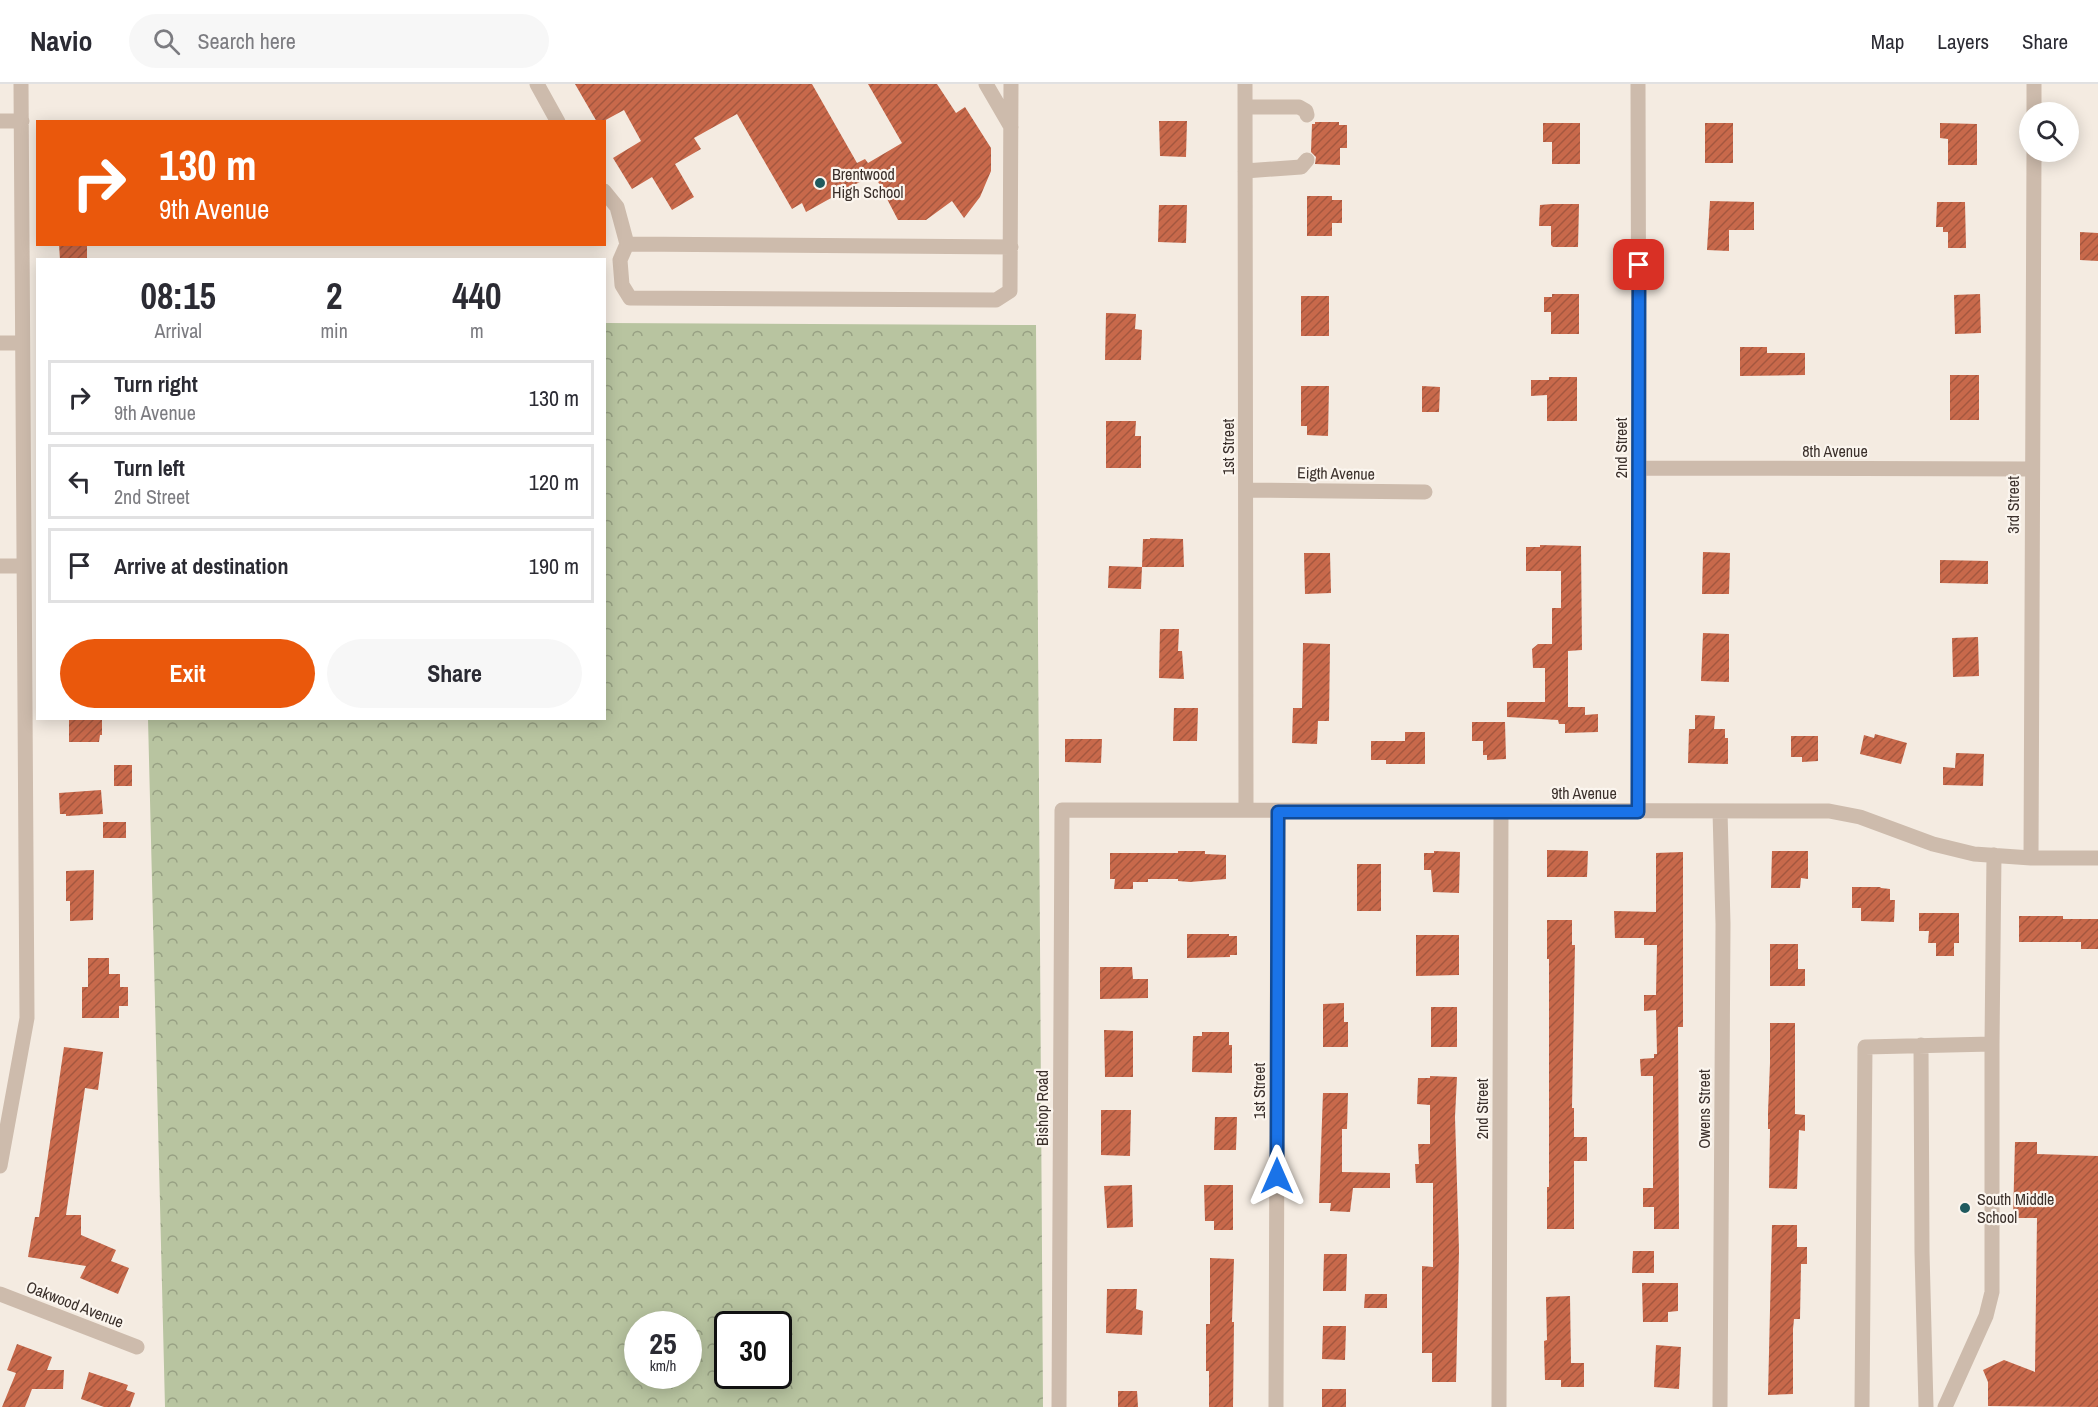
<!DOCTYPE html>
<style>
body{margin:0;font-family:"Archivo Narrow",sans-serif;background:#f7f7f7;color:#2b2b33;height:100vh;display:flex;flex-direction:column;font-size:22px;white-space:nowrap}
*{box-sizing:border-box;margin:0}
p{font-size:20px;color:#7c7c81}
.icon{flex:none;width:33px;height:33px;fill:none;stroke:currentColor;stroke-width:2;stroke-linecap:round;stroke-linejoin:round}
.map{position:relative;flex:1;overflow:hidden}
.side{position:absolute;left:36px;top:174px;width:570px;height:462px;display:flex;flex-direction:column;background:#fff;border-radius:0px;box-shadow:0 3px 15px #0003}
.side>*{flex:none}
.hud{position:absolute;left:36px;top:36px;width:570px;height:126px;border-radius:0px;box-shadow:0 3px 15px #0003;background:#ea580c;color:#fff;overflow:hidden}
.fabs{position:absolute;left:2019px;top:18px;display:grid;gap:12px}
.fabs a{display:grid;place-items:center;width:60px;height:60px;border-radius:50%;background:#fff;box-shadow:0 3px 15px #0003;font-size:30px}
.speed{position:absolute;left:624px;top:1227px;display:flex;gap:12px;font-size:30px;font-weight:700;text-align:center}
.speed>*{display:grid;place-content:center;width:78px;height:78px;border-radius:50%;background:#fff;box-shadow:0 3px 15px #0003;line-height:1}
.speed small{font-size:15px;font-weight:400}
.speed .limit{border:3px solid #111;border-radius:9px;background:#fff;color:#111}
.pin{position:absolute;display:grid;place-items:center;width:51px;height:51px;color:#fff;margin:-26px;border-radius:12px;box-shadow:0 3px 9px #0006}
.me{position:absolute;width:66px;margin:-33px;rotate:0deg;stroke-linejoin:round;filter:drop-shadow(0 0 4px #0008)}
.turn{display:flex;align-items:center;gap:21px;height:126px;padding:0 24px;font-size:27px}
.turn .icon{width:78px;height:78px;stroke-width:2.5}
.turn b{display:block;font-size:42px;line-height:51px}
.eta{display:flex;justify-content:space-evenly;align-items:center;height:102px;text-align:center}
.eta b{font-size:36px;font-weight:800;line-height:42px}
.action{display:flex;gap:12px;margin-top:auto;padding:12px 24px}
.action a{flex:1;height:69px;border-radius:36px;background:#ea580c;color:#fff;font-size:24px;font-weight:800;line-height:69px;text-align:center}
.action a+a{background:#f7f7f7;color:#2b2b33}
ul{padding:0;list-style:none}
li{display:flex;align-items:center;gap:18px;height:75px;margin:0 12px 9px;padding:0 12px;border:3px solid #e1e1e2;border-radius:0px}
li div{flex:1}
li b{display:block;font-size:22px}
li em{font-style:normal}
header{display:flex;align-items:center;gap:36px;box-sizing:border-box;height:84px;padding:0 30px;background:#fff;border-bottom:2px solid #e1e1e2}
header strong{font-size:28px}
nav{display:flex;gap:33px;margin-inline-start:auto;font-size:21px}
.search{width:420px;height:54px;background:#f7f7f7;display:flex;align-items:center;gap:15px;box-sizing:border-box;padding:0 21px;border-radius:33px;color:#7c7c81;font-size:22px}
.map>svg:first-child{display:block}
</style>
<header>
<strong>Navio</strong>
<div class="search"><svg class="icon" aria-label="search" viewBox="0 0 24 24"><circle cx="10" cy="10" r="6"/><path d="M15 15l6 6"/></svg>Search here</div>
<nav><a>Map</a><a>Layers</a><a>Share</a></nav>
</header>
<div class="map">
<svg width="2098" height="1323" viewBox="0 0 2098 1323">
<defs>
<pattern id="forest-crowns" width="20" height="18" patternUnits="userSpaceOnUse" patternTransform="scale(1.5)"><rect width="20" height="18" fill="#b8c4a0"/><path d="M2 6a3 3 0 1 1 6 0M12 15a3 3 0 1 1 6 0" fill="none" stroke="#97a083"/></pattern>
<pattern id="building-hatch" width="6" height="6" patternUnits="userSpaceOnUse" patternTransform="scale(1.5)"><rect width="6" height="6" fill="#c8694b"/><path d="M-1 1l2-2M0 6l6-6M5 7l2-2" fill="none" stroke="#a4573f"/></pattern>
</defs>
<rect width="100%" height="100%" fill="#f4ebe1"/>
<!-- forest -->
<path fill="url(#forest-crowns)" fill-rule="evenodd" d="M605 239 1036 241 1043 1323H165L148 635 604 634ZM638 1240H688V1292H638ZM728 1240H778V1292H728Z"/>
<!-- building -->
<path fill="url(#building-hatch)" d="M575 0H812L857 79 865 75 868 79 902 59 868 0H937L956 29 965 23 991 64V87L980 113 964 134 952 117 926 136H898L874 90 806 128 802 119 792 125 737 30 694 54 701 65 675 80 694 113 672 126 652 93 632 105 613 74 641 57 624 26 602 38H597Z
M1159 37H1187L1186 73 1160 72Z
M1315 38H1339V41H1347V64H1340V81L1315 80 1316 73 1311 68 1312 40H1315Z
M1543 39H1580V80H1552V58H1543Z
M1705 39H1733V79H1705Z
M1940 39 1977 40V81H1948V55L1940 54Z
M1307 112H1332V116H1342V139H1332V152H1307Z
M1710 117 1754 118V146H1729V167L1707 166Z
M1937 118H1965L1966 164H1948V148H1943V143H1936Z
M1552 120H1579L1578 163H1553L1551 161V142H1539L1540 121Z
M1159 121H1187L1186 159 1158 158Z
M2080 148 2098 149V177L2080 176Z
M59 160H87V176H60Z
M1552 210H1579V250H1551V228H1544V213H1552Z
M1980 210 1981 249 1955 250 1954 211Z
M1301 212H1329V252H1301Z
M1106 229 1136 230 1135 245 1142 246 1141 276H1105Z
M1740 263H1767V269H1805V291L1740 292Z
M1950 291H1979V336H1950Z
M1549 293H1577V337H1547V311L1531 312V296H1549Z
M1301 302H1329L1328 352 1307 351V342H1301Z
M1422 302 1440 303 1439 328H1422Z
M1106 337H1136L1135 352H1141V384H1106Z
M1150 454 1183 455 1184 483H1142L1143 455H1150Z
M1540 461 1581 462 1582 566 1568 567V623H1585V631L1598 630V648L1565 649V640H1559L1558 636 1507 633V618H1545V584H1533L1532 565 1538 560H1552V524H1561V487H1526V463H1540Z
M1703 468 1730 469 1729 510H1702Z
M1304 469H1330L1331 509 1305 510Z
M1940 476 1988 477V500L1940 499Z
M1109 482 1142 483 1141 505 1108 504Z
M1160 545H1179L1178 567H1182L1184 595 1159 594Z
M1703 549 1729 550V598L1701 597Z
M1978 553 1979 592 1953 593 1952 554Z
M1303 559 1330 560 1329 637H1318L1317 660 1292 659 1293 624H1302Z
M1174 624H1198L1197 657H1173Z
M1695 631 1715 632 1714 645H1725V654H1728V680L1688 679 1689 645H1695Z
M69 634H102V651H100L99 658H69Z
M1472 638H1505L1506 675 1487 676V671H1483V657H1472Z
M1405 648H1425V680H1386V676H1371V657H1405Z
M1875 650 1907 659 1901 680 1860 670 1864 651 1874 654Z
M1791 652H1818V677L1802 678V673H1791Z
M1065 655H1102L1101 679 1065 678Z
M1956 669 1984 670 1983 702 1943 701V683L1955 684Z
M114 681H132V702H114Z
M101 706 103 730 66 732V730H60L59 709Z
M103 738H126V754H103Z
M1547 766 1588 767 1587 793H1547Z
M1178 767H1205V770L1226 771V795L1190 798 1178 797V795H1148V798H1133V805H1114L1115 795H1110V769H1178Z
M1434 767 1460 768 1459 809 1433 808 1431 786H1424V769H1434Z
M1772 767H1808V795L1801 794 1800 804H1771Z
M1683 768V943H1678L1679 1145H1654V1123H1643V1104H1653V992H1641L1640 975 1654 974V970H1657L1656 926 1644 927V911H1656L1657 861H1644V854H1615L1614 827 1656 828V769Z
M1357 780H1381V827H1357Z
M94 786 93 836 70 837V817H66V787Z
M1852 803H1880L1881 804 1890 805V816H1895L1894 838 1861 837V824H1852Z
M1919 829H1959V859H1954V872H1936V859H1928L1929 847H1919Z
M2019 832H2063V835H2098V865H2081V858H2019Z
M1547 836H1572V861H1575L1572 1024H1574V1053H1587V1077H1574V1145H1547V1103H1549V875H1547Z
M1187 850H1229V852H1237V871H1230V873L1187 874Z
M1416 851H1459V891L1416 892Z
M1770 860H1798V885H1805V902H1770Z
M88 874H109V890H120V903H128V922H119V934H82V903H88Z
M1100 883H1132L1133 895H1148V914L1100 915Z
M1344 919V938H1348V963H1323V920Z
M1431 923H1457V963H1431Z
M1770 939H1795V1030L1805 1031V1047L1799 1046 1797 1105 1769 1104 1770 1045H1768V1028L1770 979Z
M1104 946 1133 947V993H1105Z
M1202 948H1229V961H1232V989L1192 988 1193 952H1202Z
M64 963 103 968 98 1006 85 1004 66 1131H81V1151L116 1166 111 1177 129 1184 118 1210 80 1194 86 1182 28 1173 35 1133H39Z
M1430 992 1457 993 1455 1033 1459 1167 1456 1298H1432V1269H1422V1182L1433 1183V1099H1416L1415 1080H1419L1418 1060H1430V1021L1417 1020 1418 994H1430Z
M1323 1009H1348L1347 1045H1342V1088L1390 1089V1104H1353L1350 1128 1330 1127 1331 1119H1319Z
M1101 1026H1131L1130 1072 1101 1071Z
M1215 1033H1237L1236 1066H1214Z
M2015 1058H2037V1070L2098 1072V1323L1988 1322V1298L1983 1286 2004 1276 2035 1288 2037 1134H2013Z
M1132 1101 1133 1143 1107 1144 1104 1102Z
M1204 1101H1233V1146H1214V1137H1205Z
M1772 1141H1797V1163H1807V1180H1801L1800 1235H1794L1793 1245V1310L1768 1311Z
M1633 1167H1654V1189H1632Z
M1324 1170H1347L1346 1207H1323Z
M1210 1174 1234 1175 1232 1238H1234L1233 1323H1209V1287H1206V1240H1210Z
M1642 1199H1678V1227L1668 1228V1238H1643Z
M1107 1205H1137L1136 1225 1143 1227 1142 1251 1106 1249Z
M1365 1210H1387V1224H1364Z
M1570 1212 1571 1279H1584V1303H1561V1296H1545L1544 1257 1547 1256 1546 1213Z
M1323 1242H1346L1345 1276 1322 1275Z
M17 1260 52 1273 47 1286H64L63 1305H32L25 1323H2L16 1289 7 1286Z
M1656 1261 1681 1263 1679 1305 1654 1303Z
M89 1288 128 1301 126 1306 135 1309 130 1323H104L81 1315Z
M1322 1305H1346V1323H1322Z
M1118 1307H1137L1138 1323H1118Z"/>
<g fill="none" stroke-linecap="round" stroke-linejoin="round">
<!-- minor -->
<path stroke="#cdbbac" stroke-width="15" d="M537 0 558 38
M986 0 1011 43
M1245 0 1246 726
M1245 23H1299L1306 27 1307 31
M2034 28V0
M0 37H22
M1245 87 1301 83 1307 76
M604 107 617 123 627 160 620 176 622 201 630 214 996 216 1010 207 1011 0
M627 160 1011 163
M0 259H22
M1639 384 2031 385
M1246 406 1425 408
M0 482H23
M1638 727 1639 393 1638 0
M1720 727 1723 840 1720 1323
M2031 774 2034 68
M1992 960 1994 771
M1921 961 1922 1168 1926 1323
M0 1082 27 934 21 0
M0 1210 137 1263
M1059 1323 1062 726 1829 727 1860 733 1933 760 1974 770 2031 774H2098
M1276 1323 1278 727
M1499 1323 1501 727
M1862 1323 1865 963 1992 960V1208L1986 1232 1945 1323"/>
</g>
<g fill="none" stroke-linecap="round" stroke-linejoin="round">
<defs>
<path id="route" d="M1277 1092 1278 728H1638L1639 181"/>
</defs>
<!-- route casing -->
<use href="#route" stroke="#114b97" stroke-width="15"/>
<!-- route -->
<use href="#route" stroke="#1a73e8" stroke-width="10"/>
</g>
<!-- markers -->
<g fill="#1f5a5e" stroke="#fbf5ee" stroke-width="2">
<circle cx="820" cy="99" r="6"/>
<circle cx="1965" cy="1124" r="6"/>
</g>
<g text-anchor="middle" stroke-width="4.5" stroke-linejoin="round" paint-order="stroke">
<!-- poi labels -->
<g font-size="16" fill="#3b302b" stroke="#fbf5ee" text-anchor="start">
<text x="832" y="96">Brentwood<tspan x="832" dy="18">High School</tspan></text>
<text x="1977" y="1121">South Middle<tspan x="1977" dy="18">School</tspan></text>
</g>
<!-- street labels -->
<g font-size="16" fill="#3b302b" stroke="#fbf5ee">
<text transform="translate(1228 363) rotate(-90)" y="6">1st Street</text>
<text transform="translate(1621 364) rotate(-90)" y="6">2nd Street</text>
<text x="1835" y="373">8th Avenue</text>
<text transform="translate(1336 389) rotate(1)" y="6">Eigth Avenue</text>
<text transform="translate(2013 421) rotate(-90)" y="6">3rd Street</text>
<text x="1584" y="715">9th Avenue</text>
<text transform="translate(1259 1007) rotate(-90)" y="6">1st Street</text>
<text transform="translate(1042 1024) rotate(-90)" y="6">Bishop Road</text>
<text transform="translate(1482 1025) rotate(-90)" y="6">2nd Street</text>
<text transform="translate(1704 1025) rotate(-90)" y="6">Owens Street</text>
<text transform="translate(75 1220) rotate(21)" y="6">Oakwood Avenue</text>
</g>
</g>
</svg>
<div class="fabs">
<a><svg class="icon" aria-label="search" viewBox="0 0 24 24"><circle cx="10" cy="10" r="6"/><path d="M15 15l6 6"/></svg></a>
</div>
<div class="speed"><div>25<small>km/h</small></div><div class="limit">30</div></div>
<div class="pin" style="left:1639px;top:181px;background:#d93025"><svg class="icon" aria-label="arrive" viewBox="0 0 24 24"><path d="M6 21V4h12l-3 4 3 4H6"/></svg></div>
<svg class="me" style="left:1277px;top:1092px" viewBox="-20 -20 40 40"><path d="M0-17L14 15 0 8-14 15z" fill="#1a73e8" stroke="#fff" stroke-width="4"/></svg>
<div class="hud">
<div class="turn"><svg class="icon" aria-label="right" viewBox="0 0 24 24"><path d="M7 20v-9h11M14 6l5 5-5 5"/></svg><div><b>130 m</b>9th Avenue</div></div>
</div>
<section class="side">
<div class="eta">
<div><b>08:15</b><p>Arrival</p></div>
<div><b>2</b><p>min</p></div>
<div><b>440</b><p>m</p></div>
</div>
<ul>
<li><svg class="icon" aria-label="right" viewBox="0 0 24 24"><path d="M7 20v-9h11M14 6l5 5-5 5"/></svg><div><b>Turn right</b><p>9th Avenue</p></div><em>130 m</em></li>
<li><svg class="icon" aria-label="left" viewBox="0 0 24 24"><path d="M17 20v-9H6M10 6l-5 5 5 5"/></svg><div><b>Turn left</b><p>2nd Street</p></div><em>120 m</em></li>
<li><svg class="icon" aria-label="arrive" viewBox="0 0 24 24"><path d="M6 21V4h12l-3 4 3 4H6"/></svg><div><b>Arrive at destination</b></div><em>190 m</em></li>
</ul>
<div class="action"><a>Exit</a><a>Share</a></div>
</section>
</div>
